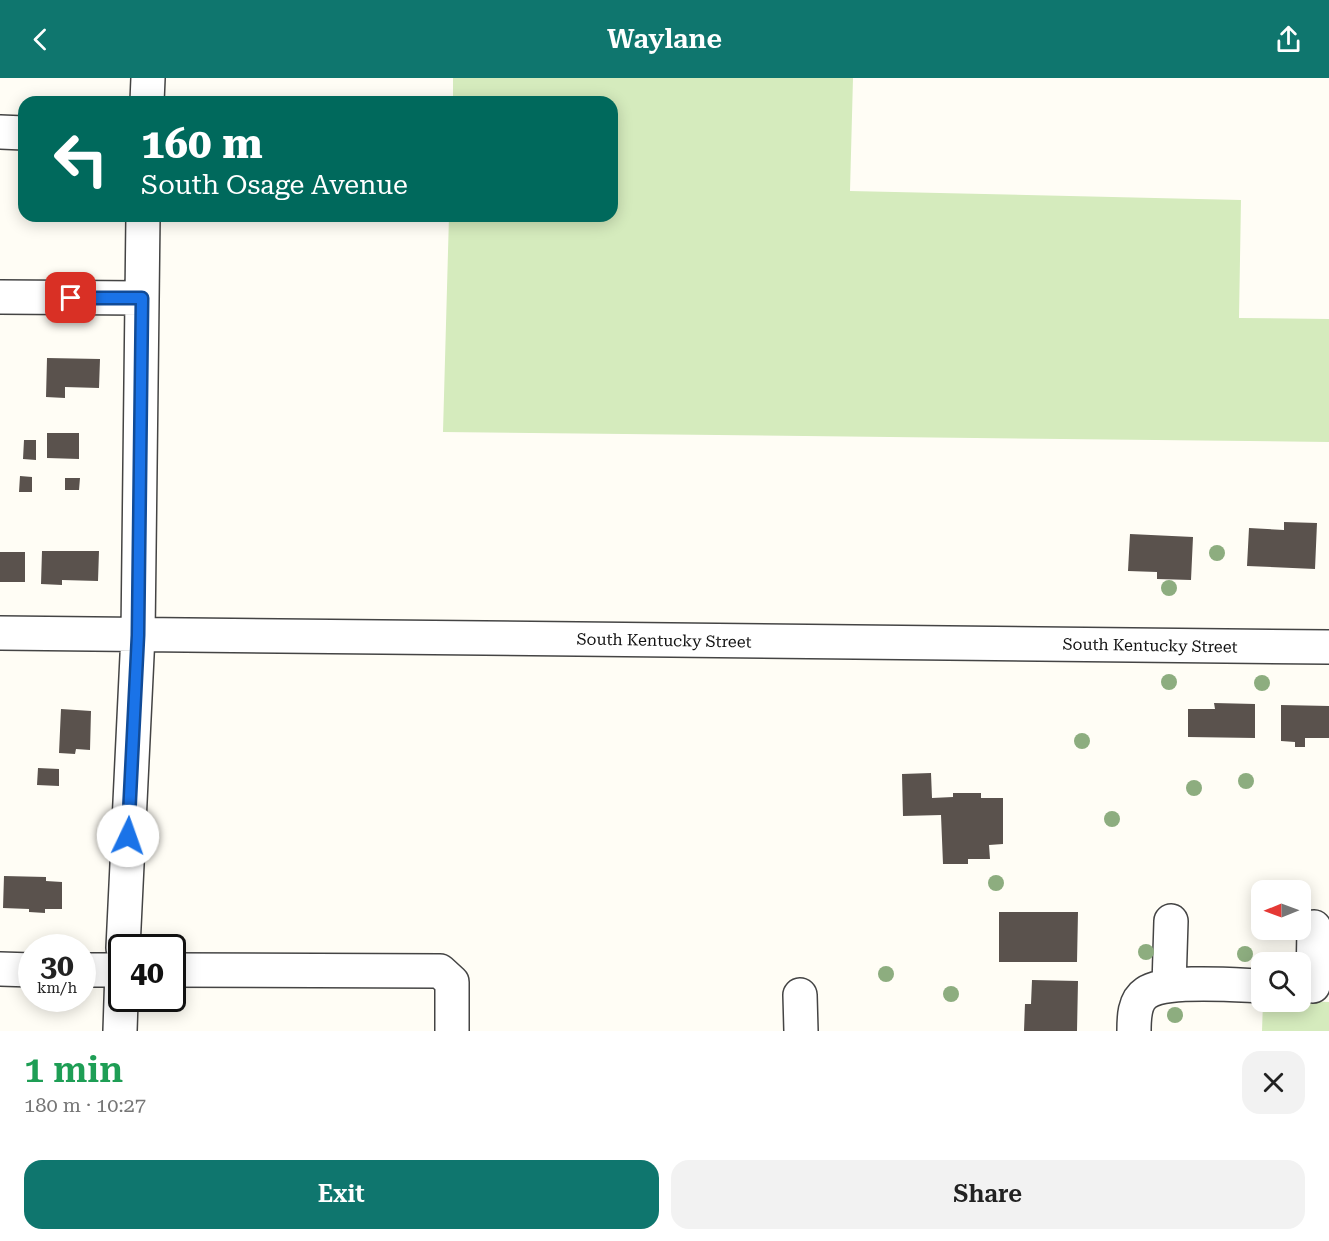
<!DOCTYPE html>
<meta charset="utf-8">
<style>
body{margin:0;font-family:"Roboto Serif",serif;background:#f2f2f2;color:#222;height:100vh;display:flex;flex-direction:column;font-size:22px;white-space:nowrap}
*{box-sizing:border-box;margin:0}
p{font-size:20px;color:#767676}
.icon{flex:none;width:33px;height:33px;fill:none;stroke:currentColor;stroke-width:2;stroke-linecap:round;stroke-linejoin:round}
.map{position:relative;height:953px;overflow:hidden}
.panel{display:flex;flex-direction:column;background:#fff;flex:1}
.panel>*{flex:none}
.guide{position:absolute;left:18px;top:18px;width:600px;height:126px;border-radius:18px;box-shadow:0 3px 15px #0003;background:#00695c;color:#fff;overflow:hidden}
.needle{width:39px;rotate:269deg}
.fabs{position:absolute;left:1251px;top:802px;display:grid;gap:12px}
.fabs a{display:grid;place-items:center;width:60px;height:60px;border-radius:12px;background:#fff;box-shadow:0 3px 15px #0003;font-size:30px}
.speed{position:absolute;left:18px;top:856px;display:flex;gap:12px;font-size:30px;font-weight:700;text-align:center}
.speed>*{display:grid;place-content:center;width:78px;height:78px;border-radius:50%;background:#fff;box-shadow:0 3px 15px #0003;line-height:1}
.speed small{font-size:15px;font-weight:400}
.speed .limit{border:3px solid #111;border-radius:9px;background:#fff;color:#111}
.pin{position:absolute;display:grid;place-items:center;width:51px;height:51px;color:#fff;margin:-26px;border-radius:12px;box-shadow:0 3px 9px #0006}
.me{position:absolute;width:66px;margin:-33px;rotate:3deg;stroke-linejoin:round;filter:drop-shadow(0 0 4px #0008)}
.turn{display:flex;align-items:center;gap:21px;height:126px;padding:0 24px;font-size:27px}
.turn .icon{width:78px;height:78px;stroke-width:2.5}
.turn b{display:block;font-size:42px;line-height:51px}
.round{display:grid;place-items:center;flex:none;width:63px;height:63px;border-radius:18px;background:#f2f2f2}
.head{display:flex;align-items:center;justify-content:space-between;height:102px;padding:0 24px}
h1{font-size:36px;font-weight:600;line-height:45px;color:#1e9e55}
.primary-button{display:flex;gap:12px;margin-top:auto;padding:12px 24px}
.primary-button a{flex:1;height:69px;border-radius:18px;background:#0f766e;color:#fff;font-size:24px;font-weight:600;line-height:69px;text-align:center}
.primary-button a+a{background:#f2f2f2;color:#222}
header{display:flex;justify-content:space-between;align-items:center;height:78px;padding:0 24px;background:#0f766e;color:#fff;font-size:27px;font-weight:600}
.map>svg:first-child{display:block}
</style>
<header><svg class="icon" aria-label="back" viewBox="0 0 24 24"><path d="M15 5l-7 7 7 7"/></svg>Waylane<svg class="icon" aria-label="share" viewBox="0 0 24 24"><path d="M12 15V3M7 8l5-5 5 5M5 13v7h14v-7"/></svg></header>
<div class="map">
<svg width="1329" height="953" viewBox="0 0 1329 953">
<rect width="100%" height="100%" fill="#fffdf5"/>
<!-- green -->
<path fill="#d5ebbd" d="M453 0H853L850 113 1241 122 1239 240 1329 241V364L443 354 449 138H612V24H453Z
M1301 923 1329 924V953H1262L1263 924Z"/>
<!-- building -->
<path fill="#5a524d" d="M47 280 100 281 99 310 65 309V320L46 319Z
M47 355H79V381L47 380Z
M24 362H36V382L23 381Z
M20 398 32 399V414H19Z
M65 400H80L79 412H65Z
M1284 444 1317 445 1315 491 1247 488 1249 450 1284 452Z
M1130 456 1193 459 1191 502 1157 501V494L1128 493Z
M42 473H99L98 503 62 502V507L41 506Z
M0 474H25V504H0Z
M1214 625 1255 626V660L1188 659V631H1215Z
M1281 627 1329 628V660H1305V669H1295V664L1281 663Z
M61 631 91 633 90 672 76 671 75 676 59 675Z
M38 690 59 691V708L37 707Z
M931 695 932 720 953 719V715H981V720H1003V766L989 767 990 781H968V786H943L941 737 903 738 902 696Z
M4 798 46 799V803L62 804V831H45V835L29 834V831L3 830Z
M999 834H1078L1077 884H999Z
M1032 902 1078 903 1077 953H1024L1025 926H1031Z"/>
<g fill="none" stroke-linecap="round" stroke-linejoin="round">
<defs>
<path id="minor" d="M147 24 148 0
M0 54 24 55
M0 219 142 220
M0 555 1329 569
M123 870 138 557 143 138
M0 891 32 892
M82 892H122
M172 892 440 893 452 904V953
M1169 907 1171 843
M1313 908 1314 849
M800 917 801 953
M120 953 122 892
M1134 953C1134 940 1134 923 1146 915 1166 901 1235 907 1262 908"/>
</defs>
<!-- minor casing -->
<use href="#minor" stroke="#444" stroke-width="36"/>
<!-- minor -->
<use href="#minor" stroke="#fff" stroke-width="33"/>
</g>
<!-- trees -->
<g fill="#8dad7f">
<circle cx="1217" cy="475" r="8"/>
<circle cx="1169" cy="510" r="8"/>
<circle cx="1169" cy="604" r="8"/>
<circle cx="1262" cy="605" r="8"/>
<circle cx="1082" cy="663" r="8"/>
<circle cx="1246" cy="703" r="8"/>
<circle cx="1194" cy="710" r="8"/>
<circle cx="1112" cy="741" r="8"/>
<circle cx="996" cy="805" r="8"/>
<circle cx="1146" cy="874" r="8"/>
<circle cx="1245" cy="876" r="8"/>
<circle cx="886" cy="896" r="8"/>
<circle cx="951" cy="916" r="8"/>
<circle cx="1175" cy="937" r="8"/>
</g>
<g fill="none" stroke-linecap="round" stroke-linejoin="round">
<defs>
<path id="route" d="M71 220H142L138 557 128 758"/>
</defs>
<!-- route casing -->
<use href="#route" stroke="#114b97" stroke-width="15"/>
<!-- route -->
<use href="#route" stroke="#1a73e8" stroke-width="10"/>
</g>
<g text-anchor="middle" stroke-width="6" stroke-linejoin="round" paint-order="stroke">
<!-- street labels -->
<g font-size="16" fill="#111" stroke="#fff">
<text transform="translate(664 562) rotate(1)" y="6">South Kentucky Street</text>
<text transform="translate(1150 567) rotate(1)" y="6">South Kentucky Street</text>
</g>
</g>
</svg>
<div class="fabs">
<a><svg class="needle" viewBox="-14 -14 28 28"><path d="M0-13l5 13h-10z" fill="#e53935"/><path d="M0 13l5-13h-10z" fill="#767676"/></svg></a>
<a><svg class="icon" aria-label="search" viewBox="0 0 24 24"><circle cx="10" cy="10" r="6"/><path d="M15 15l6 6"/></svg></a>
</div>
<div class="speed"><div>30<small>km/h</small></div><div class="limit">40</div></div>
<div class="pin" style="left:71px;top:220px;background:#d93025"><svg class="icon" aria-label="arrive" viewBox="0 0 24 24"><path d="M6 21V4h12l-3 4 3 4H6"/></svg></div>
<svg class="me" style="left:128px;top:758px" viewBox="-20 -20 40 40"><circle r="19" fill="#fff"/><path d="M0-13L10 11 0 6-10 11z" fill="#1a73e8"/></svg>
<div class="guide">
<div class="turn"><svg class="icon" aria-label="left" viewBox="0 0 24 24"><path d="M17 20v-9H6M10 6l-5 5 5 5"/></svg><div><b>160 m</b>South Osage Avenue</div></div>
</div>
</div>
<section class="panel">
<div class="head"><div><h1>1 min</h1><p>180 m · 10:27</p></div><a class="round"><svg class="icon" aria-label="close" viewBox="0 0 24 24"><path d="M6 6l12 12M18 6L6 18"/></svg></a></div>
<div class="primary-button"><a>Exit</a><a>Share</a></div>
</section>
